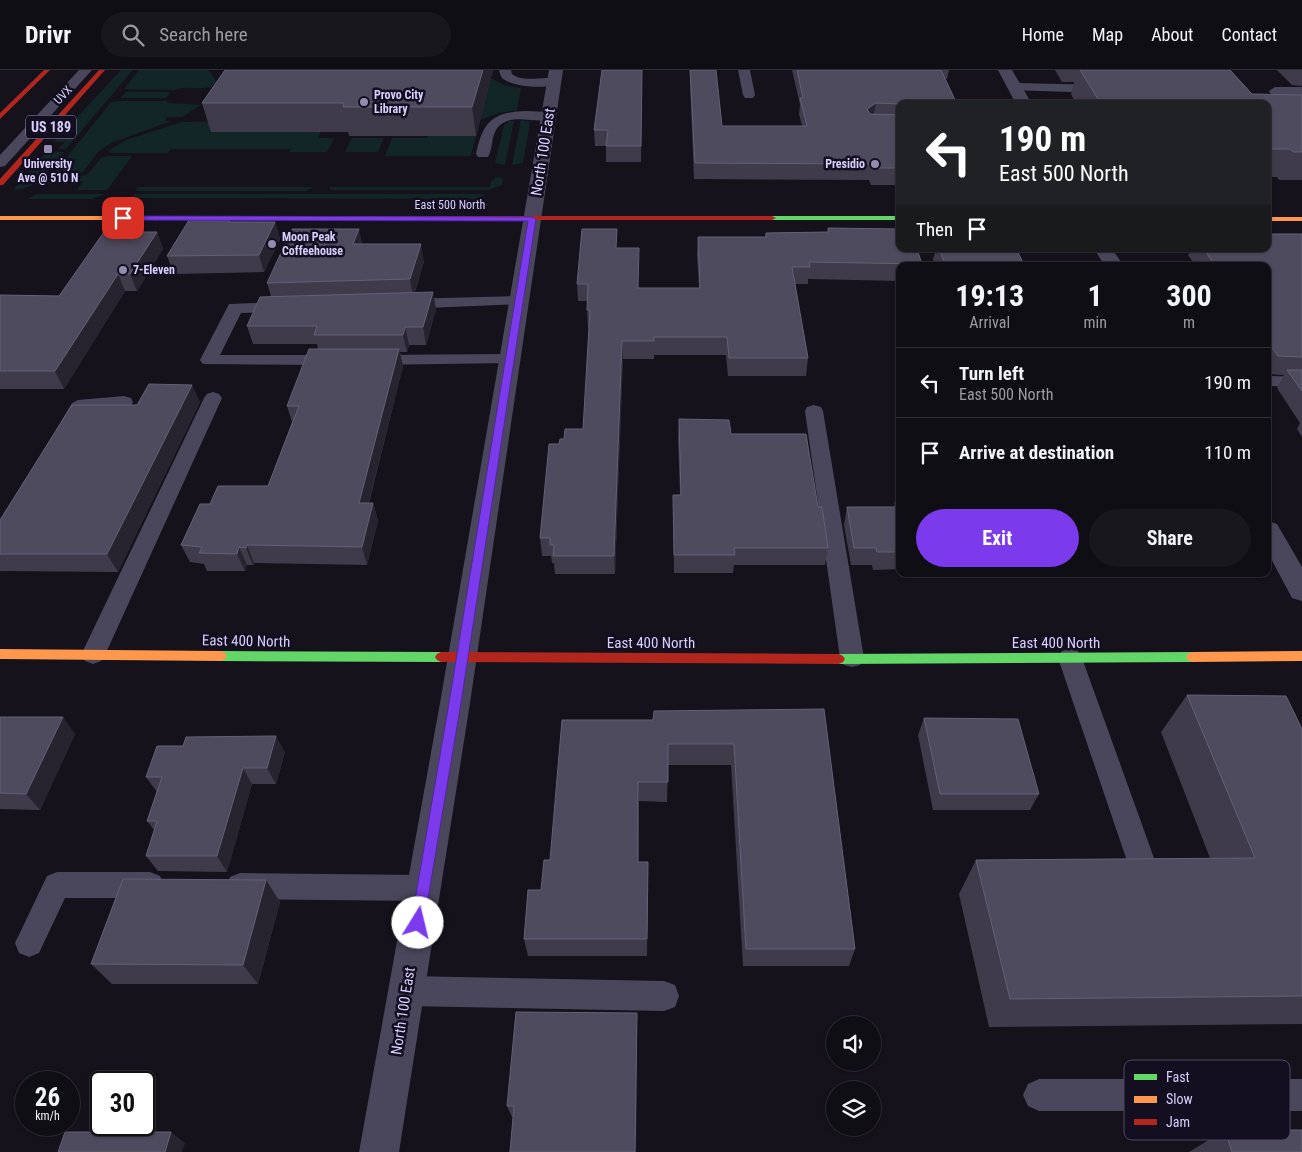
<!DOCTYPE html>
<style>
body{margin:0;font-family:"Roboto Condensed",sans-serif;background:#19171e;color:#f1f3f6;height:100vh;display:flex;flex-direction:column;font-size:19px;white-space:nowrap}
*{box-sizing:border-box;margin:0}
p{font-size:16px;color:#9c9ca0}
.icon{flex:none;width:28px;height:28px;fill:none;stroke:currentColor;stroke-width:2;stroke-linecap:round;stroke-linejoin:round}
.map{position:relative;flex:1;overflow:hidden}
.side{position:absolute;left:896px;top:192px;width:375px;height:315px;display:flex;flex-direction:column;background:#100e15;border-radius:10px;box-shadow:0 1px 4px #0004,0 0 0 1px #302e34}
.side>*{flex:none}
.top-card{position:absolute;left:896px;top:30px;width:375px;height:152px;border-radius:10px;box-shadow:0 1px 4px #0004,0 0 0 1px #302e34;background:#202124;color:#fff;overflow:hidden}
.controls{position:absolute;left:826px;top:946px;display:grid;gap:10px}
.controls a{display:grid;place-items:center;width:55px;height:55px;border-radius:50%;background:#100e15;box-shadow:0 1px 4px #0004,0 0 0 1px #302e34;font-size:25px}
.speed{position:absolute;left:15px;top:1001px;display:flex;gap:10px;font-size:25px;font-weight:700;text-align:center}
.speed>*{display:grid;place-content:center;width:65px;height:65px;border-radius:50%;background:#100e15;box-shadow:0 1px 4px #0004,0 0 0 1px #302e34;line-height:1}
.speed small{font-size:12px;font-weight:400}
.speed .limit{border:2px solid #111;border-radius:8px;background:#fff;color:#111}
.pin{position:absolute;display:grid;place-items:center;width:42px;height:42px;color:#fff;margin:-21px;border-radius:10px;box-shadow:0 2px 8px #0006}
.me{position:absolute;width:55px;margin:-28px;rotate:9deg;stroke-linejoin:round;filter:drop-shadow(0 0 4px #0008)}
.turn{display:flex;align-items:center;gap:18px;height:105px;padding:0 20px;font-size:22px}
.turn .icon{width:65px;height:65px;stroke-width:2.5}
.turn b{display:block;font-size:35px;line-height:42px}
.then{display:flex;align-items:center;height:48px;padding:0 20px;background:#0003;gap:10px;font-size:19px}
.eta{display:flex;justify-content:space-evenly;align-items:center;height:85px;text-align:center}
.eta b{font-size:30px;font-weight:700;line-height:35px}
.cta{display:flex;gap:10px;margin-top:auto;padding:10px 20px}
.cta a{flex:1;height:58px;border-radius:30px;background:#7c3aed;color:#fff;font-size:20px;font-weight:700;line-height:58px;text-align:center}
.cta a+a{background:#19171e;color:#f1f3f6}
ul{padding:0;list-style:none}
li{display:flex;align-items:center;gap:15px;height:70px;padding:0 20px;border-top:1px solid #302e34}
li div{flex:1}
li b{display:block;font-size:19px}
li em{font-style:normal}
header{display:flex;align-items:center;gap:30px;box-sizing:border-box;height:70px;padding:0 25px;background:#100e15;border-bottom:1px solid #302e34}
header strong{font-size:24px}
nav{display:flex;gap:28px;margin-inline-start:auto;font-size:18px}
.search{width:350px;height:45px;background:#19171e;display:flex;align-items:center;gap:12px;box-sizing:border-box;padding:0 18px;border-radius:28px;color:#9c9ca0;font-size:19px}
.map>svg:first-child{display:block}
</style>
<header>
<strong>Drivr</strong>
<div class="search"><svg class="icon" aria-label="search" viewBox="0 0 24 24"><circle cx="10" cy="10" r="6"/><path d="M15 15l6 6"/></svg>Search here</div>
<nav><a>Home</a><a>Map</a><a>About</a><a>Contact</a></nav>
</header>
<div class="map">
<svg width="1302" height="1082" viewBox="0 0 1302 1082">
<rect width="100%" height="100%" fill="#15121c"/>
<!-- green -->
<path fill="#122527" d="M121 0H133L66 79H58L65 72H54Z
M139 0H208L213 5 216 13C208 23 186 14 175 20L124 19Z
M491 8 504 15 521 18 517 40 499 43 480 50Z
M126 22H170L166 28H120Z
M118 31H166L169 33 201 35 182 47H167L165 51H172L111 73 99 81 83 102 66 109 63 108 71 97H59L111 32Z
M327 49 318 68H334L327 82H289L291 79H171L168 83H112L108 81 126 70 182 52Z
M521 50 530 52 523 93 512 95Z
M510 51H514L505 95 495 93 504 55Z
M428 66H476L471 86H385L392 68H427Z
M352 68H384L378 82H345Z
M46 82H64C48 100 39 120 13 120Z
M107 86H132L107 120H77L83 111H69L89 103 101 88Z
M496 107 503 108 502 115 489 120H334L329 119 330 117H490L491 111Z
M138 117H313L306 121H136Z
M37 124H105L92 129H27Z
M134 124H484L483 129 138 128 133 126Z"/>
<g fill="none" stroke-linecap="round" stroke-linejoin="round">
<!-- lane -->
<path fill="#4a475c" fill-rule="evenodd" d="M79 0H92L5 96 0 97V85Z
M499 0H511L512 4C526 15 550 2 560 12 552 20 514 17 505 10 501 8 500 4 499 0Z
M738 0H750L755 25 753 28H745L743 25Z
M1014 13 1103 15 1109 19 1103 23 1010 20 1008 17 1010 14Z
M1275 17H1302V25H1286L1302 41V49H1295L1271 24 1269 21Z
M526 41 549 42 555 46C544 59 509 38 496 60 491 68 493 79 488 87H478L476 84C483 52 492 42 526 41Z
M519 226 525 228 527 231 525 234 403 239 397 238 395 234 397 230 403 229Z
M287 232 293 233 295 237 293 241 241 243 220 285H334L340 286 343 290 340 294 334 295 203 294 200 290 229 234Z
M510 284 516 285 519 289 516 293 371 295 365 294 362 290 365 286 371 285Z
M1268 306 1302 307V317L1268 316Z
M213 322 219 324 222 328 105 585 101 591 93 594 85 591 81 585 204 328 207 324Z
M124 326 131 328 133 332 131 336 89 340 72 364 65 366 58 364 56 360 72 333 78 330Z
M814 335 821 337 823 341 864 588 860 595 852 597 844 595 840 588 805 341 807 337Z
M1070 579 1078 581 1082 588 1154 788 1150 797 1140 801 1130 797 1126 788 1058 588 1062 581Z
M57 802H150L160 806 164 815 160 824 150 828H65L39 883 29 887 19 883 15 873 47 806Z
M240 803 423 805 433 809 437 818 433 827 423 831 240 829 230 825 226 816 230 807Z
M406 906 664 911 675 915 679 926 675 937 664 941 406 936 395 932 391 921 395 910Z
M1039 1009H1302V1041H1039L1028 1036 1023 1025 1028 1014Z"/>
<!-- street -->
<path fill="#4a475c" fill-rule="evenodd" d="M549 0H563L470 633 399 1082H359L440 633Z
M998 0H1012L1032 34H1016Z
M1094 179H1112L1124 196H1105Z
M1268 451 1277 454 1302 497V531L1292 528 1268 483Z"/>
<!-- fast -->
<path fill="#63d668" fill-rule="evenodd" d="M769 146H900V150H772L768 148Z
M221 581 441 582 445 584 447 587 445 590 441 592 221 591 217 589 215 586 217 583Z
M1192 582 1196 584 1198 587 1196 590 1192 592 839 594 835 592 833 589 835 586 839 584Z"/>
<!-- slow -->
<path fill="#ff974d" fill-rule="evenodd" d="M0 146H380L384 148 380 150H0Z
M1268 147H1302V151H1268Z
M0 579 221 581 225 583 227 586 225 589 221 591 0 589Z
M1302 581V591L1192 592 1188 590 1186 587 1188 584 1192 582Z"/>
<!-- jam -->
<path fill="#b3261e" fill-rule="evenodd" d="M44 0H50L0 49V43Z
M99 0H105L3 115H0V109Z
M377 146H772L776 148 772 150H380L376 148Z
M441 582 839 584 843 586 845 589 843 592 839 594 441 592 437 590 435 587 437 584Z"/>
</g>
<!-- wall -->
<path fill="#3f3b4b" d="M225 0H493L476 66H349L348 62H211L202 33Z
M642 0 641 92H606V76H595L594 60Z
M690 0 722 56H802L799 44 800 35 792 0H949L947 9H946L900 34V115H871L869 110 694 109 690 13Z
M1055 0H1230L1252 24 1302 25V110H1279L1277 107H1268V34H1076L1071 24 1074 12H1062Z
M1277 0H1302V16L1292 15Z
M275 152 280 169 264 202 174 204 167 186Z
M828 158 922 194V196H900V211L808 209V214H795L808 288 806 306H728L726 285H654V289H623L615 504H555L554 493H552L551 486H542L540 468 559 374 564 369 583 359 589 258H588L587 240V231H578L577 214 617 178 639 218H699L697 184 698 167H765L766 163 827 162Z
M157 162 163 179 137 221H125L64 319H0V225L59 226Z
M1302 164V367L1297 359 1300 353 1277 318 1284 305 1268 304V196H1196L1188 185 1191 179H1268Z
M363 174 424 191 415 222 436 239 426 275H409L407 282H400L403 296 369 433H373L378 451 367 495 254 493 253 495H247L245 501H207L204 494 190 492 181 475 210 434 268 416 292 352 287 336 318 279 317 274H253L247 256 271 226 267 213Z
M936 179H1016L1025 196H935L933 189Z
M200 332 118 502 0 501V450L137 335Z
M679 349 731 364 818 437 828 478 825 495H734L733 503H674L673 425H680L678 367Z
M895 432H900V499L873 500 872 495H851L844 455 847 437H894Z
M1187 625 1302 659V954L989 957 959 824 976 790 1210 788 1161 662Z
M824 639 855 879 849 896H743L731 695H668L667 732 639 731 638 792H648L647 886H528L524 869 541 820 653 650Z
M0 647 75 664 40 740 0 739Z
M924 648 1039 724 1030 740H933L918 665Z
M285 682 276 714H252L227 802 158 801 146 786 154 760 147 751 157 722 146 707Z
M266 810 280 832 258 914H112L91 894Z
M637 955 636 1082H510L513 1047H512L507 1036Z
M1225 1060 1302 1082H1189Z"/>
<!-- shaded-wall -->
<path fill="#272430" d="M483 0H493L476 66 472 37Z
M876 33 873 49 867 39Z
M275 152 280 169 264 202 259 185Z
M359 159 363 176 353 174Z
M157 162 163 179 137 221 130 204Z
M421 174 424 191 413 227 410 209Z
M118 204 125 221 64 319 55 301Z
M433 222 436 239 426 275 423 257Z
M405 257 409 275 407 282 403 265Z
M622 271 623 289 615 504 614 486Z
M399 279 403 296 364 451 359 433Z
M192 315 200 332 118 502 107 484Z
M373 433 378 451 367 495 362 477Z
M247 475 254 493 253 495 246 478Z
M239 477 247 495 245 501 237 484Z
M63 647 75 664 40 740 26 724Z
M276 666 285 682 276 714 267 698Z
M243 698 252 714 227 802 217 786Z
M638 712 639 731 638 811Z
M266 810 280 832 258 914 243 895Z
M637 943 636 1082H635Z
M171 1062 185 1073 182 1082H165Z"/>
<!-- building -->
<path fill="#4f4b5e" stroke="#646077" d="M225 0H483L472 37H343L344 33H202Z
M602 0H642L641 76H606L608 60H594Z
M690 0H716L722 56H807L800 28H803L797 0H941L957 34H900L876 33 867 39 870 44 900 45V98H873L872 94 695 93Z
M1080 0H1230L1252 24 1302 25V82H1293L1290 79H1268V34H1101Z
M189 150H229V152H275L259 185 167 186Z
M828 158 900 159V179H917L922 194 809 192 810 197H792L808 288H729L727 267H654V271H622L614 486H553L554 475H550V468H540L549 374H559L560 369H564L565 359H583L590 240H587L588 214H577L582 159H617L616 178H639L638 218H700L698 167H766V163L829 162Z
M292 159H359L353 174H421L410 209 267 213Z
M104 162H157L130 204H118L55 301H0V225L59 226Z
M1268 164H1302V287L1278 286 1268 272V196H1213H1215L1204 179H1268Z
M939 179H1016L1025 196H946Z
M433 222 423 257H405L403 265H314L317 256H247L260 227Z
M309 279H399L359 433H373L362 477 247 475 246 478 239 477 237 484 199 483 202 477 181 475 200 434H210L218 416H268L299 336H287Z
M1287 300H1302V321Z
M149 314 192 315 107 484H0V450L72 335H137Z
M679 349 729 350 731 364H806L818 437H822L828 478H734L735 485H674L673 425H681Z
M895 432H900V482H877L876 478H854L847 437H896Z
M1187 625 1286 626 1302 659V926L1010 929 976 790 1255 788Z
M824 639 855 879H746L734 674H668V712H638V792H648L647 869H524L528 820H541L544 790H550L562 650H653L654 641Z
M0 647H63L26 724 0 723Z
M924 648 1018 649 1039 724H940Z
M276 666 267 698H243L217 786H146L157 751H147L162 707H146L157 676H183L186 667Z
M123 809 266 810 243 895 91 894Z
M516 942 637 943 635 1082H510L514 1036H507Z
M1225 1060H1302V1082H1232Z
M65 1062H171L165 1082H58Z"/>
<!-- route -->
<path fill="#7c3aed" stroke="#51269a" d="M120 146 532 147 536 149 461 633 423 858 418 860 413 858 411 853 449 633 528 151 123 150H120Z"/>
<!-- markers -->
<g fill="#948dae" stroke="#130e20" stroke-width="2">
<circle cx="364" cy="32" r="5"/>
<rect x="43" y="74" width="10" height="10" rx="2.5"/>
<circle cx="875" cy="94" r="5"/>
<circle cx="272" cy="174" r="5"/>
<circle cx="123" cy="200" r="5"/>
</g>
<g text-anchor="middle" stroke-width="5" stroke-linejoin="round" paint-order="stroke">
<!-- far-street labels -->
<g font-size="12" fill="#d8cffc" stroke="#130e20">
<text transform="translate(63 25) rotate(-47)" y="4">UVX</text>
<text x="450" y="139">East 500 North</text>
</g>
<!-- far-poi labels -->
<g font-size="12" font-weight="bold" fill="#d8cffc" stroke="#130e20" text-anchor="start">
<text x="374" y="29">Provo City<tspan x="374" dy="14">Library</tspan></text>
<text x="48" y="98" text-anchor="middle">University<tspan x="48" dy="14">Ave @ 510 N</tspan></text>
<text x="865" y="98" text-anchor="end">Presidio</text>
<text x="282" y="171">Moon Peak<tspan x="282" dy="14">Coffeehouse</tspan></text>
<text x="133" y="204">7-Eleven</text>
</g>
<!-- shield labels -->
<rect fill="#130e20" stroke="#9d95ba" stroke-width="1" x="26" y="45.5" width="50" height="23" rx="4"/>
<g font-size="14" font-weight="bold" fill="#d8cffc">
<text x="51" y="62">US 189</text>
</g>
<!-- street labels -->
<g font-size="15" fill="#d8cffc" stroke="#130e20">
<text transform="translate(543 82) rotate(-81)" y="5">North 100 East</text>
<text transform="translate(246 571) rotate(1)" y="5">East 400 North</text>
<text x="651" y="578">East 400 North</text>
<text x="1056" y="578">East 400 North</text>
<text transform="translate(403 941) rotate(-81)" y="5">North 100 East</text>
</g>
</g>
<!-- legend -->
<rect x="1124" y="990" width="166" height="80" rx="8" fill="#130e20" stroke="#4e4862" stroke-width="1"/>
<rect x="1134" y="1004" width="23" height="6" fill="#63d668"/>
<rect x="1134" y="1026" width="23" height="7" fill="#ff974d"/>
<rect x="1134" y="1049" width="23" height="6" fill="#b3261e"/>
<g font-size="14" fill="#d8cffc">
<text x="1166" y="1012">Fast</text>
<text x="1166" y="1034">Slow</text>
<text x="1166" y="1057">Jam</text>
</g>
</svg>
<div class="controls">
<a><svg class="icon" aria-label="sound" viewBox="0 0 24 24"><path d="M4 9h4l5-4v14l-5-4H4zM17 9q2 3 0 6"/></svg></a>
<a><svg class="icon" aria-label="layers" viewBox="0 0 24 24"><path d="M12 4l9 5-9 5-9-5zM3 14l9 5 9-5"/></svg></a>
</div>
<div class="speed"><div>26<small>km/h</small></div><div class="limit">30</div></div>
<div class="pin" style="left:123px;top:148px;background:#d93025"><svg class="icon" aria-label="arrive" viewBox="0 0 24 24"><path d="M6 21V4h12l-3 4 3 4H6"/></svg></div>
<svg class="me" style="left:418px;top:853px" viewBox="-20 -20 40 40"><circle r="19" fill="#fff"/><path d="M0-13L10 11 0 6-10 11z" fill="#7c3aed"/></svg>
<div class="top-card">
<div class="turn"><svg class="icon" aria-label="left" viewBox="0 0 24 24"><path d="M17 20v-9H6M10 6l-5 5 5 5"/></svg><div><b>190 m</b>East 500 North</div></div>
<div class="then">Then<svg class="icon" aria-label="arrive" viewBox="0 0 24 24"><path d="M6 21V4h12l-3 4 3 4H6"/></svg></div>
</div>
<section class="side">
<div class="eta">
<div><b>19:13</b><p>Arrival</p></div>
<div><b>1</b><p>min</p></div>
<div><b>300</b><p>m</p></div>
</div>
<ul>
<li><svg class="icon" aria-label="left" viewBox="0 0 24 24"><path d="M17 20v-9H6M10 6l-5 5 5 5"/></svg><div><b>Turn left</b><p>East 500 North</p></div><em>190 m</em></li>
<li><svg class="icon" aria-label="arrive" viewBox="0 0 24 24"><path d="M6 21V4h12l-3 4 3 4H6"/></svg><div><b>Arrive at destination</b></div><em>110 m</em></li>
</ul>
<div class="cta"><a>Exit</a><a>Share</a></div>
</section>
</div>
